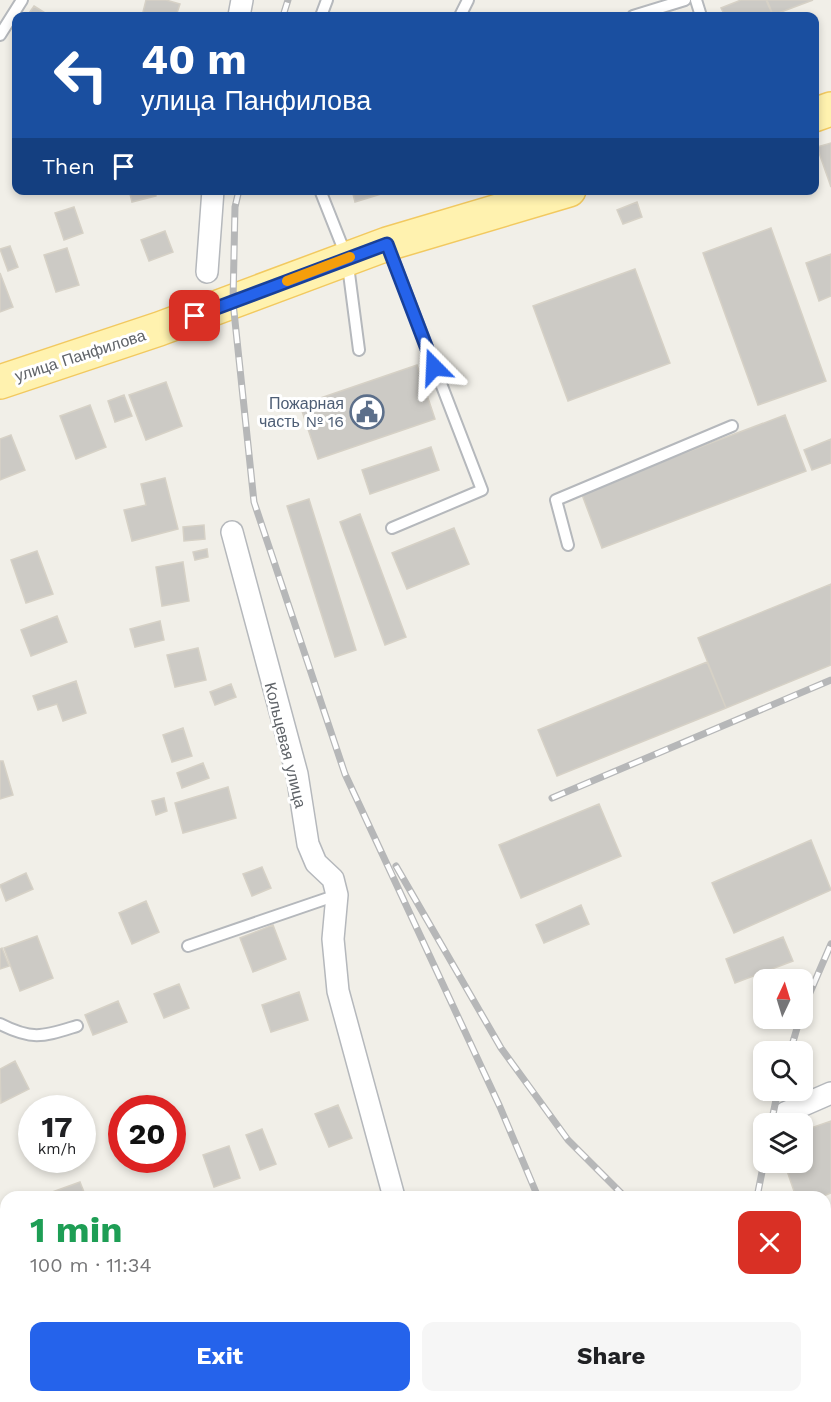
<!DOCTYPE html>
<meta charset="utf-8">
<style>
body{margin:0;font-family:"Work Sans",sans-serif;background:#f6f6f6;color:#202124;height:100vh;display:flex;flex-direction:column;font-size:22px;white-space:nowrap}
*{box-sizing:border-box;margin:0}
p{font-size:20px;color:#757577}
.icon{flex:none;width:33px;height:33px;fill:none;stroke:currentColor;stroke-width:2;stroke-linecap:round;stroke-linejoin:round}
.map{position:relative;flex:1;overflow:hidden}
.side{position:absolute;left:0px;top:1191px;width:831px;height:212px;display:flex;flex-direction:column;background:#fff;border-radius:18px 18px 0 0;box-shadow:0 3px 9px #0003}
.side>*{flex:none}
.banner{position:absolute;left:12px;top:12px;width:807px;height:183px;border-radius:12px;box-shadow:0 3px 9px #0003;background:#1a4fa0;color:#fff;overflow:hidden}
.needle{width:39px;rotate:4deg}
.buttons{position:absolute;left:753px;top:969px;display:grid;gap:12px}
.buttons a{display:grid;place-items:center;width:60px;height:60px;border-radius:12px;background:#fff;box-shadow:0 3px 9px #0003;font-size:30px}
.speed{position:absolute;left:18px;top:1095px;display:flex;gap:12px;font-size:30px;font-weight:700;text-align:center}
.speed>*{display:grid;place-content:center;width:78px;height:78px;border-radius:50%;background:#fff;box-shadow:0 3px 9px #0003;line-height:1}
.speed small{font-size:15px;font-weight:400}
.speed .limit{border:9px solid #d22;background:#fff;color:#111}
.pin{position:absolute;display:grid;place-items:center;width:51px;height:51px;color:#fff;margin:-26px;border-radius:12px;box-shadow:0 3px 9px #0006}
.me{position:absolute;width:66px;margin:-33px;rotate:339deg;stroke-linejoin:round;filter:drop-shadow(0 0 4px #0008)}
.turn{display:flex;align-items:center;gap:21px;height:126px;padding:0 30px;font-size:27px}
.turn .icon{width:78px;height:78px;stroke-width:2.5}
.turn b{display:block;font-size:42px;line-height:51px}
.then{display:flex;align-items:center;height:57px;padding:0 30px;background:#0003;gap:12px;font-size:22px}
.round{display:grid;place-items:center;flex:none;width:63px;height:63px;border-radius:12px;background:#f6f6f6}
.head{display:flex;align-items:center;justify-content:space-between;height:102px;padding:0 30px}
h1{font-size:36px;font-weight:700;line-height:45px;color:#1e9e55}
.action{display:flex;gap:12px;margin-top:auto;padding:12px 30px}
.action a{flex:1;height:69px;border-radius:12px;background:#2563eb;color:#fff;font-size:24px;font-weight:700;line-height:69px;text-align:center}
.action a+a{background:#f6f6f6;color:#202124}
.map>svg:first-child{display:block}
</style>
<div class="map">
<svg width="831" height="1402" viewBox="0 0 831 1402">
<rect width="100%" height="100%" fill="#f1efe8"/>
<!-- building -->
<path fill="#cccac5" stroke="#d6d1c6" stroke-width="1.5" d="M146 0H166L180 4 176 16H142Z
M741 0H766L773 16H725L721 8Z
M767 0H813L773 15Z
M34 6 50 16H27Z
M831 143V187L817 147Z
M129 190H155L156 196 132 202Z
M352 190H394L355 202Z
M637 202 642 217 623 224 617 210Z
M74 207 83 233 64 240 55 213Z
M771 228 826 381 758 405 703 253Z
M165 231 173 252 149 261 141 240Z
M10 246 18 267 8 271 0 249Z
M67 248 79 285 56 292 44 255Z
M831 254V296L819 301 806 263Z
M635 269 670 363 568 401 533 306Z
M0 273 13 307 0 312Z
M417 365 435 419 318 459 300 405Z
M166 382 182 426 146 440 129 395Z
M124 395 132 416 115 422 108 401Z
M90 405 106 447 76 459 60 416Z
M785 415 806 471 602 548 581 492Z
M11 435 25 470 0 480V439Z
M831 439V463L812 470 804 450Z
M431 447 439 470 370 494 362 470Z
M165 478 178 529 132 541 124 510 146 505 141 484Z
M309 499 356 650 335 657 287 506Z
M360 514 406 637 385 645 340 522Z
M204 525 205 539 184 541 183 527Z
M454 528 469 564 407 589 392 553Z
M207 549 208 557 195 560 193 552Z
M37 551 53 594 26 603 11 560Z
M183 562 189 601 162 606 156 567Z
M831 584V665L726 708 698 638Z
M57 616 67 642 31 656 21 630Z
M160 621 164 640 135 647 130 629Z
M198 648 206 680 175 687 167 655Z
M707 662 726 708 557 776 538 730Z
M76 681 86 713 63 721 57 704 38 710 33 696Z
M231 684 236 697 215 705 210 692Z
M183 728 192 756 172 762 163 735Z
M0 761H3L13 795 0 799Z
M203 763 209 778 182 788 177 773Z
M228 787 236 818 183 833 175 803Z
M164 798 167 811 156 815 152 801Z
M599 804 621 856 521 898 499 845Z
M811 840 831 890 734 933 712 883Z
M262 867 271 888 252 896 243 874Z
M26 873 33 889 6 901 0 885Z
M146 901 159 932 132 944 119 913Z
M581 905 589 924 544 943 536 925Z
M273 925 286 959 253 972 240 938Z
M37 936 53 978 20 991 4 948Z
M783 937 793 961 735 983 726 959Z
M2 948 9 966 0 969V949Z
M179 984 189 1008 164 1018 154 994Z
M299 992 308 1020 271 1032 262 1005Z
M118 1001 127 1022 93 1035 85 1015Z
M15 1061 29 1089 1 1103 0 1069Z
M338 1105 352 1138 329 1147 315 1114Z
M831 1121V1193L821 1197H796L784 1162H802V1131Z
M262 1129 276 1164 260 1170 246 1135Z
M229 1146 240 1178 214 1187 203 1155Z
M80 1182 86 1197H45L44 1195Z
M825 1213 831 1215V1284L825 1282Z
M6 1215V1245L0 1230V1218Z
M18 1396H25L27 1402H2Z
M89 1396H112V1398L91 1402Z
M138 1396H167L168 1400 140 1402Z"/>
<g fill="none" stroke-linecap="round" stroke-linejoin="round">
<defs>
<path id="service" d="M696 0 701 16
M321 16 327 0
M460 16 468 0
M633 16 685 0
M0 35 22 0
M320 190 347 258 359 350
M388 246 482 490 392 528
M568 545 556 500 732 426
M188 946 337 895
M0 1024C33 1041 44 1036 77 1026
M825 1309 831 1310"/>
<path id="minor" d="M239 16 242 0
M207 272 213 190
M232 532 297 774 308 844 316 863 333 879 337 895 333 939 338 991 394 1197
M785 1113 831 1093
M0 1344 6 1342
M478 1396 480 1402"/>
<path id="primary" d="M814 115 831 109
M0 382 159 329 387 244 569 190"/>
</defs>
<!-- service casing -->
<use href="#service" stroke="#b5b8bc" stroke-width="14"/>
<!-- minor casing -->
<use href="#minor" stroke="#b5b8bc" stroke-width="24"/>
<!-- primary casing -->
<use href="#primary" stroke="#f2c960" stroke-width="36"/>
<!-- service -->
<use href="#service" stroke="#fff" stroke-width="10"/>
<!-- minor -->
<use href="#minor" stroke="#fff" stroke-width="21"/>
<!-- primary -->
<use href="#primary" stroke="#fff2af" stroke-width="33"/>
<defs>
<path id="rail" d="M283 16 288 0
M239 190 235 207 233 302 254 502 345 774 500 1107 538 1197
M552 798 831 680
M396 866 501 1048 568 1140 625 1197
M802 1011 831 944
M790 1052 800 1018
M771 1124 778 1090
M757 1197 764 1162
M825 1363 831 1368
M623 1396 626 1402
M734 1402V1396"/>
</defs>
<!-- rail casing -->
<use href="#rail" stroke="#b6b7b8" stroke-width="7"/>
<!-- rail -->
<use href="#rail" stroke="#fff" stroke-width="4.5" stroke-dasharray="14" stroke-linecap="butt"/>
</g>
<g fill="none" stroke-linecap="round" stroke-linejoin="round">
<defs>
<path id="route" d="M195 316 387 244 434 367"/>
</defs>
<!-- route casing -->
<use href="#route" stroke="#184099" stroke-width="15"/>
<!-- route -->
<use href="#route" stroke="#2563eb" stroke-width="10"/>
<!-- slow -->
<path stroke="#f59e0b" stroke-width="10" d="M287 281 350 257"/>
</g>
<!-- icons -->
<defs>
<symbol id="civic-ring" viewBox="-11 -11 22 22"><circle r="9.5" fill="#fff" stroke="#5c6f8a" stroke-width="1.5"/><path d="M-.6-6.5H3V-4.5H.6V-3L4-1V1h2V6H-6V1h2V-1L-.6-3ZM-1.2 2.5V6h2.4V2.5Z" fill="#5c6f8a"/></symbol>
</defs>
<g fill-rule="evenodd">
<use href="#civic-ring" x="348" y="393" width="38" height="38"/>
</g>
<g text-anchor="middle" stroke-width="6" stroke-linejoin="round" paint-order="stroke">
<!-- street labels -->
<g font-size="16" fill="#5f6368" stroke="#fff">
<text transform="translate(80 355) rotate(-18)" y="6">улица Панфилова</text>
<text transform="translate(286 745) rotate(76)" y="6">Кольцевая улица</text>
</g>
<!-- service labels -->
<g font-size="16" fill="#4e5e75" stroke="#fff" text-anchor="end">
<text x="344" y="409">Пожарная<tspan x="344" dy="18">часть № 16</tspan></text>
</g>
</g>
</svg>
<div class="buttons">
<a><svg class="needle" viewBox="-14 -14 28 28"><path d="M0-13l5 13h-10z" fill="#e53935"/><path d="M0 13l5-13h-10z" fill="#757577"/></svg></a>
<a><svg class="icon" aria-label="search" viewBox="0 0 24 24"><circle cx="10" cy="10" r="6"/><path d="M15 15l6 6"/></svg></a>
<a><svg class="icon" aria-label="layers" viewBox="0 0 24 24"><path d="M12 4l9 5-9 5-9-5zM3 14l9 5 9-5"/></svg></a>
</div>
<div class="speed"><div>17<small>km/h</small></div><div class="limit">20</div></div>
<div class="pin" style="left:195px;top:316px;background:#d93025"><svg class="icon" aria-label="arrive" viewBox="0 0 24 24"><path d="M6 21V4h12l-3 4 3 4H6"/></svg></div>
<svg class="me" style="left:434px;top:367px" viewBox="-20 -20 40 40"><path d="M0-17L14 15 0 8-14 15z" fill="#2563eb" stroke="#fff" stroke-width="4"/></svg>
<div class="banner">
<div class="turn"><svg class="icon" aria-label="left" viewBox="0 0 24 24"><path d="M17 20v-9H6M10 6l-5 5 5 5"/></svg><div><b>40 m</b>улица Панфилова</div></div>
<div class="then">Then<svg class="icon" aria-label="arrive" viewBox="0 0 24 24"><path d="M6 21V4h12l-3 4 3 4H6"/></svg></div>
</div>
<section class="side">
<div class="head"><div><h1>1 min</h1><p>100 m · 11:34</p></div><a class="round" style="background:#d93025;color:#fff"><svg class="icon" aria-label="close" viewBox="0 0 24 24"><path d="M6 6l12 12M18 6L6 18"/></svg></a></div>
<div class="action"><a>Exit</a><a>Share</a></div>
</section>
</div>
